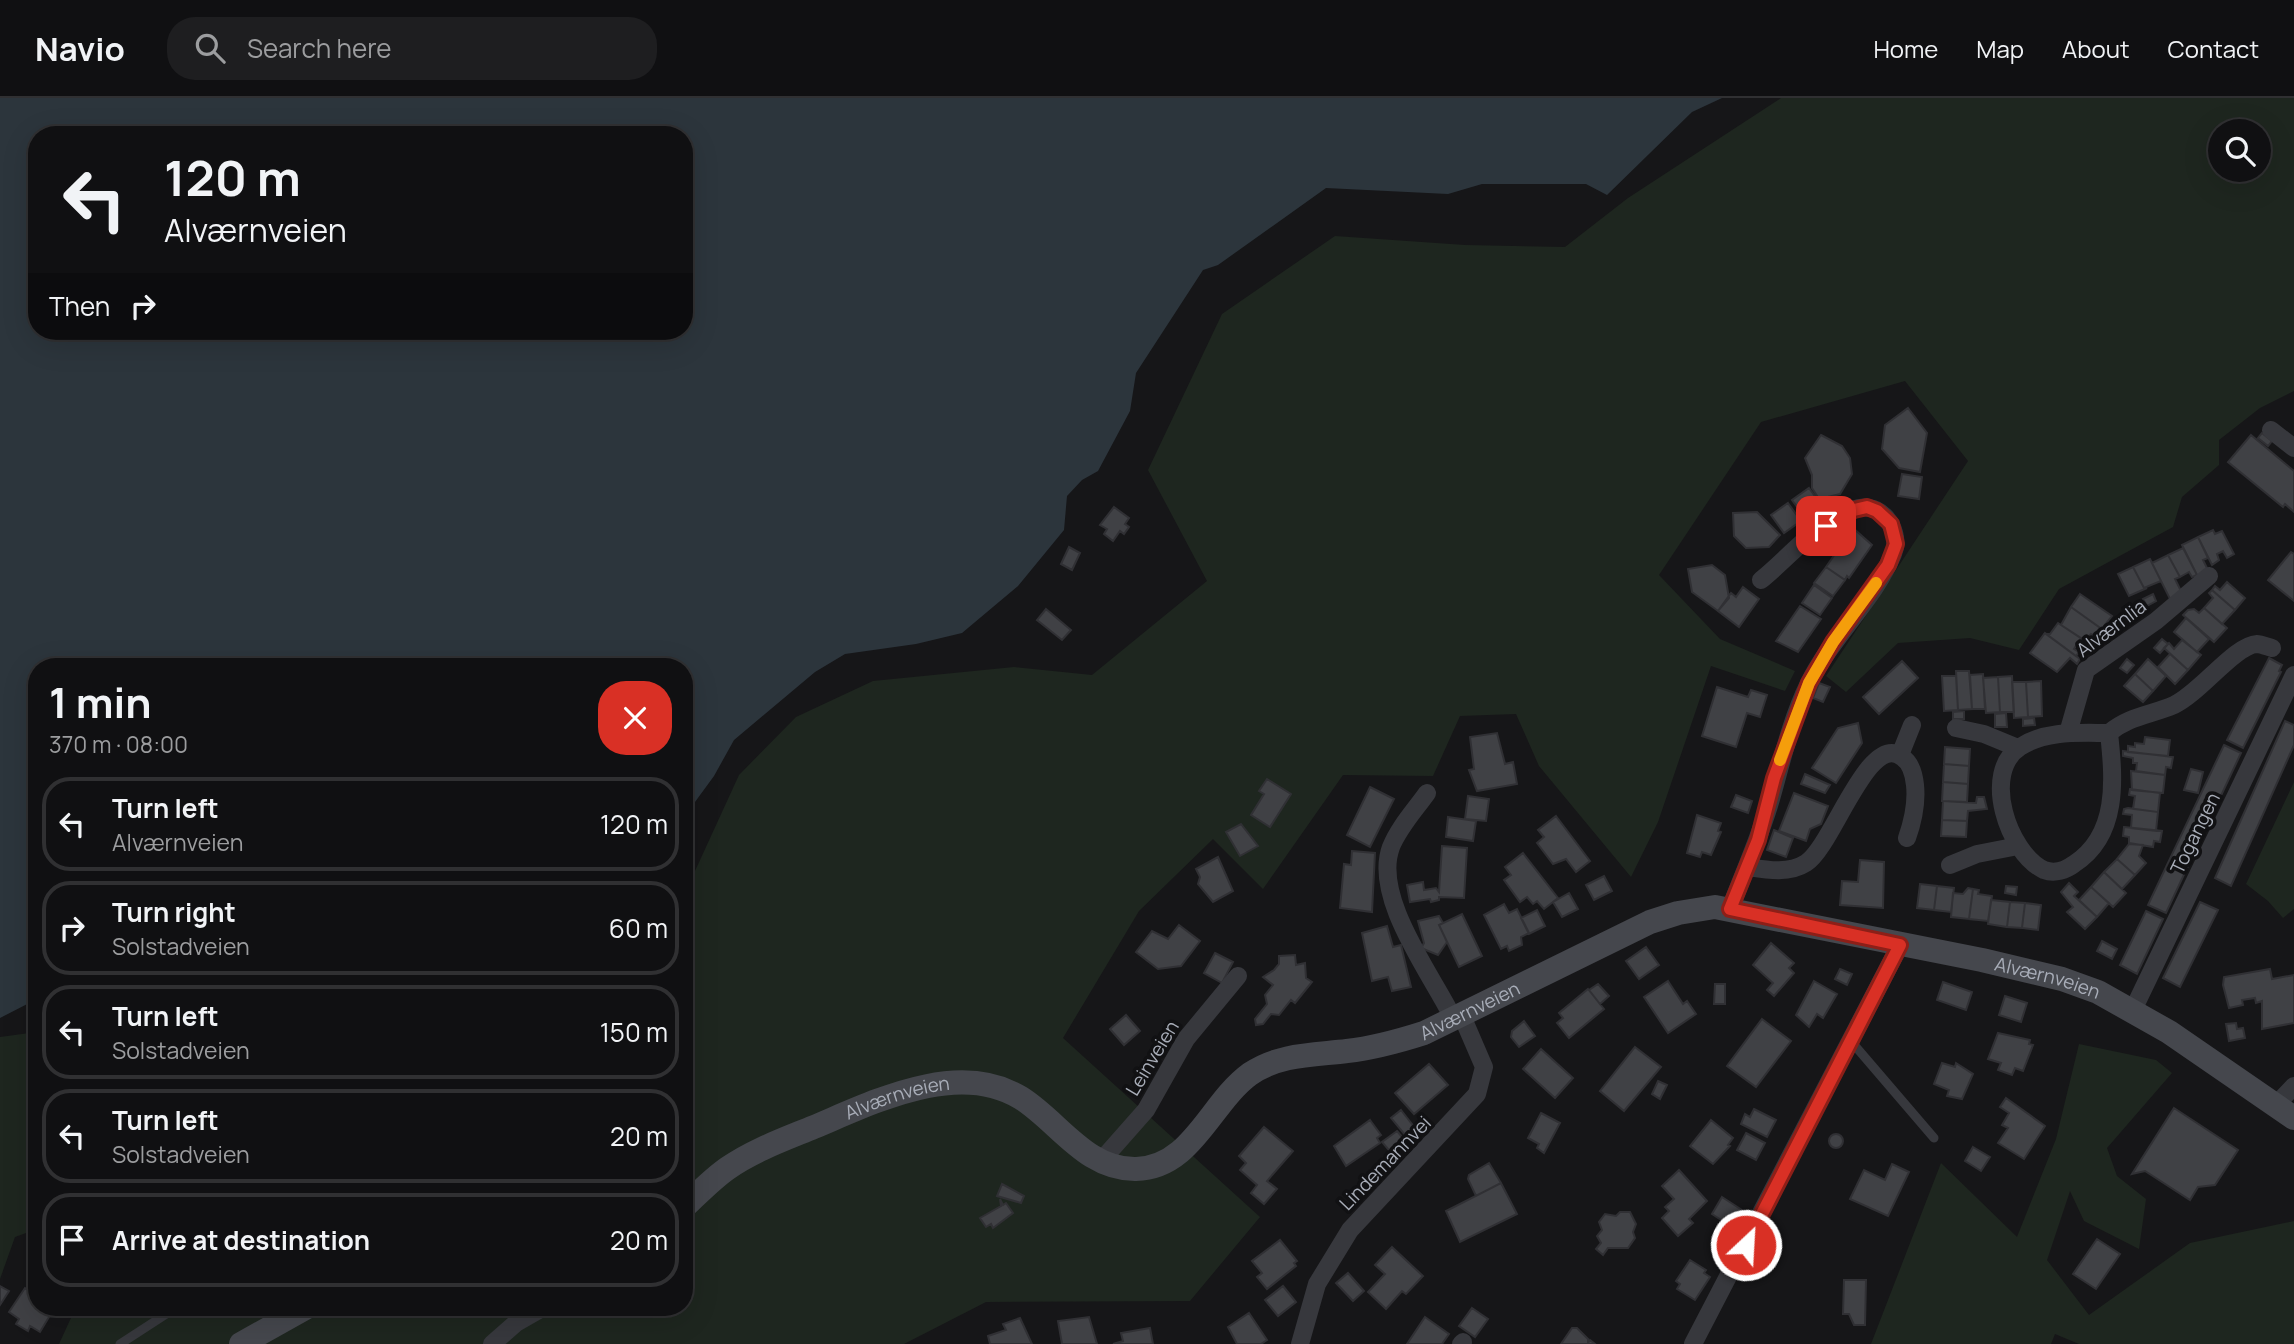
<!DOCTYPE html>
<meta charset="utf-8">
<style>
body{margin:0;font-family:Manrope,sans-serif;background:#1e1e20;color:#f1f3f6;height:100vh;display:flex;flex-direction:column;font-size:26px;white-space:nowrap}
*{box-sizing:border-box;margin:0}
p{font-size:23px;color:#9c9d9f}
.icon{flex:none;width:38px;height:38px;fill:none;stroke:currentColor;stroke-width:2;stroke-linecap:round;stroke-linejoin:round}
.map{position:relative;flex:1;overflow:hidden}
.panel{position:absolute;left:28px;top:560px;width:665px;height:658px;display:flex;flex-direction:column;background:#101012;border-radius:28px;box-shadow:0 7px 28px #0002,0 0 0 2px #303032}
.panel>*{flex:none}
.hud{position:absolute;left:28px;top:28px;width:665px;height:214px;border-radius:28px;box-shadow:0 7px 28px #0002,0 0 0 2px #303032;background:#101012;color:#f1f3f6;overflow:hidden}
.tools{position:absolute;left:2208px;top:21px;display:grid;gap:14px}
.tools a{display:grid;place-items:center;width:63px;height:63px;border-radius:50%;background:#101012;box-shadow:0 7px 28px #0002,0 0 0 2px #303032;font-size:35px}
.pin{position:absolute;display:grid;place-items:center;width:60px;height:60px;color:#fff;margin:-30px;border-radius:14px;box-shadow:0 4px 10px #0006}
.me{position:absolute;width:77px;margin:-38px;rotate:25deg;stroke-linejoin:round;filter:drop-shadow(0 0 5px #0008)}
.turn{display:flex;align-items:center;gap:24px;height:147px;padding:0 21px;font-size:32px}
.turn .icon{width:91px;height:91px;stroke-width:2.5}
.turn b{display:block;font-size:49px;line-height:60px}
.then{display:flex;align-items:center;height:66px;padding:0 21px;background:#0003;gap:14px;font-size:26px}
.round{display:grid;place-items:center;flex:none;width:74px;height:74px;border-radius:28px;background:#1e1e20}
.summary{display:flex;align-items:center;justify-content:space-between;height:119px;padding:0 21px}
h1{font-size:42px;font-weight:700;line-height:52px}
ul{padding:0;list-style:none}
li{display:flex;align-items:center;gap:21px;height:94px;margin:0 14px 10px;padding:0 7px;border:4px solid #303032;border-radius:28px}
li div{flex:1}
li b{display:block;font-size:26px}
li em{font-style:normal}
header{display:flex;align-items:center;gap:42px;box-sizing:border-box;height:98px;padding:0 35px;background:#101012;border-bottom:2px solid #303032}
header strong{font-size:33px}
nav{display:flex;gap:38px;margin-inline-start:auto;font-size:24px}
.search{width:490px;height:63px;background:#1e1e20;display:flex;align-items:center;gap:18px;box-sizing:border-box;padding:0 24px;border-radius:28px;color:#9c9d9f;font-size:26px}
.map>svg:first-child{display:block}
</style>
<header>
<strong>Navio</strong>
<div class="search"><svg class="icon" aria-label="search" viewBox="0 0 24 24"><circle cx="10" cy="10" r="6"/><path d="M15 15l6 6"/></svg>Search here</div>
<nav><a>Home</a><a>Map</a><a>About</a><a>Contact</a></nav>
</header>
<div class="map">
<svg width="2294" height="1246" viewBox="0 0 2294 1246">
<rect width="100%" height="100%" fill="#161618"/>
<!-- green -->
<path fill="#1e261f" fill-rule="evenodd" d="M1781 0H2294V293L2260 310 2219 342V367L2182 399 2173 429 2059 491 2019 552 1970 540 1898 545 1846 594 1826 578 1968 363 1905 283 1761 324 1659 477 1720 541 1795 573 1785 593 1711 568 1658 724 1631 779 1539 668 1516 616 1460 618 1433 678 1343 677 1263 791 1213 741 1139 813 1063 940 1260 1119 1190 1203 986 1204 904 1246H59L76 1209H684V797L739 677 796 619 873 583 1014 569 1092 577 1207 483 1148 372 1222 216 1335 138 1465 147 1565 149 1628 100ZM2221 33H2259V72H2221Z
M2294 684V811L2283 820 2268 803 2246 786Z
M37 934V1131L15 1139 0 1181V939Z
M2079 946 2156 962 2172 975 2107 1050 2117 1078 2146 1101 2139 1151 2084 1123 2070 1093 2047 1162 2089 1217 2190 1145 2294 1123V1246H2079L2055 1236 2051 1246H1871L1941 1065 2017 1139 2056 1041Z"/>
<!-- water -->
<path fill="#2c353c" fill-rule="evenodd" d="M0 0H1722L1692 14 1607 97 1586 86H1482L1448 96 1326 90 1218 167 1203 172 1136 275 1130 313 1098 373 1082 382 1067 398 1064 432 1018 488 962 535 916 546 845 556 815 574 734 642 714 678 684 719V569H37V901L0 920ZM37 37H684V233H37Z"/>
<!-- building -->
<path fill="#404145" stroke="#303034" stroke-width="2" d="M1908 310 1927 335 1920 374 1899 370 1882 351 1885 327Z
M2262 335 2272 343 2268 348 2258 340Z
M1821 337 1842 348 1850 360 1852 376 1840 396 1823 400 1821 404 1812 390V377L1805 360Z
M2251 337 2294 373V414L2285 406 2283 409 2228 364Z
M1902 376 1922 379 1919 401 1898 398Z
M1809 390 1822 408 1805 420 1792 402Z
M1788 405 1801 423 1784 435 1771 417Z
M1114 409 1129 420 1125 426 1129 429 1124 436 1120 433 1113 443 1104 436 1107 431 1100 427Z
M1757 414 1780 437 1769 449 1746 450 1734 438 1733 415Z
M1853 430 1872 447 1849 480 1847 478 1845 482 1826 469Z
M2213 432 2215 436 2222 433 2234 456 2227 460 2223 453 2217 456 2219 462 2212 467 2198 439Z
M2198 439 2208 460 2203 462 2208 472 2199 481 2182 447Z
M1069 449 1080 455 1072 472 1061 466Z
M2183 450 2197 477 2192 479 2189 474 2180 479 2168 457Z
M2291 454 2294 456V503L2268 482Z
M2168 457 2180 479 2175 481 2182 495 2170 501 2152 465Z
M2150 461 2161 483 2144 490 2133 469Z
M1712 467 1725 477 1729 500 1718 513 1692 494 1688 471Z
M1826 469 1845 482 1833 498 1814 485Z
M2133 469 2144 490H2147L2129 498 2118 476Z
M2227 484 2245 500 2235 512 2212 492 2215 488 2220 492Z
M1814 487 1832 500 1820 517 1802 505Z
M1743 489 1759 501 1739 529 1718 513 1731 495 1736 499Z
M2212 492 2235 512 2222 526 2204 510 2213 500 2209 495Z
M2080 496 2112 518 2105 527 2109 529 2106 534 2071 509Z
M2153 496 2156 503 2147 508 2143 501Z
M1800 508 1821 521 1798 554 1776 543Z
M2071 509 2106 534 2103 539 2099 536 2096 539 2091 536 2085 543 2061 527Z
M2204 510 2227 530 2214 544 2183 517 2188 512 2194 511 2199 515Z
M1046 511 1071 532 1062 542 1037 522Z
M2186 520 2209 541 2197 554 2174 534Z
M2058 525 2081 540 2074 551 2079 554 2076 558 2046 536H2050Z
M2045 535 2080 561 2077 566 2070 560 2057 574 2030 555Z
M2162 541 2168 546 2160 555 2154 550Z
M2182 542 2201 557 2188 572 2164 550 2169 545 2174 551Z
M2170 556 2188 572 2175 586 2158 569Z
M2269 560 2282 567 2279 573 2281 574 2243 650 2227 642Z
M2127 561 2134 567 2127 575 2120 570Z
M2148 561 2166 578 2153 593 2135 576Z
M1902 563 1918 580 1879 616 1863 599Z
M1956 573H1969L1972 611 1958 612Z
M1983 576 1985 611H1972L1970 577Z
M2135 576 2153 593 2143 604 2124 588Z
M1942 578H1956L1958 612 1944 613Z
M2012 578 2014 614H2000L1998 579Z
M1998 579 2000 614 1986 615 1983 580Z
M2041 583 2042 618 2028 619 2026 584Z
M2012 584H2026L2028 619 2014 620Z
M1819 585 1830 589 1823 604 1813 600Z
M1717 589 1748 599 1751 592 1767 597 1760 619 1747 615 1736 649 1702 638Z
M1964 613V621H1953V614Z
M2006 615 2007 629H1995V616Z
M2034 620 2035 627 2023 628V621Z
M2285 623 2294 627V647L2231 788 2215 780Z
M1858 625 1862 645 1836 685 1812 670 1838 630Z
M1497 635 1505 666 1513 664 1517 686 1477 693 1469 672 1474 671 1470 639Z
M2145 639 2170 642 2168 658 2128 654V648L2135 649V645L2144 646Z
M2224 647 2241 655 2166 815 2148 807Z
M1945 649 1970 651 1969 668 1944 666Z
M2123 653 2173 659 2171 670 2166 669 2165 677 2136 673 2137 665H2133V660L2123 658Z
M1944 666 1969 668 1968 686 1943 684Z
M2191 671 2203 674 2198 695 2184 692Z
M2131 673 2165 677 2163 695 2132 692Z
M1805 676 1830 687 1825 695 1801 686Z
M1267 681 1291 696 1270 729 1251 717 1264 696 1259 693Z
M1943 684 1968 686 1967 704 1942 703Z
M1370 689 1394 701 1370 749 1347 737Z
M2130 691 2160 695 2158 714 2133 711 2135 698 2129 697Z
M1794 695 1828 708 1821 726 1810 731 1806 743 1779 733Z
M1736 697 1752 703 1748 715 1731 709Z
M1468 698 1489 701 1486 723 1465 721Z
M1977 699H1984L1987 711 1968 713 1967 723 1942 722 1943 703 1976 705Z
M2128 710 2158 714 2156 733 2131 730 2132 717 2123 716 2124 711Z
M1697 717 1721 725 1718 733 1721 734 1711 757 1702 754 1700 759 1687 755Z
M1556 718 1590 763 1576 774 1566 761 1553 766 1537 745 1544 739 1538 732Z
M1448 719 1476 723 1473 743 1446 739Z
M1942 722 1967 723 1966 739 1941 738Z
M1241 726 1258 748 1240 758 1226 734Z
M2124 729 2162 733 2160 744 2154 743 2153 749 2129 745V739L2123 738Z
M1774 732 1793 740 1786 759 1767 752Z
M2129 746 2143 747 2139 758 2146 765 2135 777 2117 761Z
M1442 748 1467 750 1464 800 1439 799V802L1431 804 1430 801 1410 804 1407 787 1423 784 1424 792 1436 790 1439 794Z
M1352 753 1375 755 1372 814 1340 810 1344 766 1351 767Z
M1523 755 1558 800 1544 811 1537 803 1533 806 1527 799 1520 804 1504 782 1511 777 1505 769Z
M1218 759 1233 793 1213 804 1198 786 1200 779 1196 771Z
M2117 761 2135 777 2122 791 2104 774Z
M1860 762 1884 764 1883 810 1840 807 1842 783 1858 784Z
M2104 774 2126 795 2113 809 2091 789Z
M1604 778 1612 793 1594 802 1586 787Z
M2069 785 2078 794 2074 798 2097 819 2085 831 2067 814 2073 809 2061 794Z
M1920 786 1937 788 1934 812 1917 810Z
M1937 788 1954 790 1951 814 1934 812Z
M2006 788 2017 789 2016 797 2005 795Z
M2091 789 2109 805 2097 819 2079 802Z
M1968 790 1973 791 1969 821 1951 819 1953 795 1963 796Z
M1973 791 1979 792 1978 796 1992 798 1988 823 1969 821Z
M1569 795 1578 811 1562 819 1553 804Z
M1991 802 2010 804 2007 829 1988 826Z
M2010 804 2025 805 2022 830 2007 829Z
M2200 804 2218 812 2180 889 2163 880Z
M2025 805 2041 807 2038 832 2022 830Z
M1504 806 1509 815 1517 811 1529 835 1521 839 1522 847 1509 853 1507 848 1501 851 1484 817Z
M1537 812 1545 828 1529 836 1521 820Z
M2146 813 2163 821 2137 876 2120 867Z
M1462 816 1482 858 1459 869 1439 827Z
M1439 818 1443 825 1439 827 1447 844 1438 857 1421 850 1424 845 1418 823Z
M1179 827 1200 843 1181 868 1158 871 1136 854 1152 833 1168 841Z
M1387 828 1393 849 1401 847 1411 889 1392 893 1388 879 1372 883 1362 835Z
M2102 843 2117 851 2112 861 2097 853Z
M1771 845 1794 865 1789 870 1794 875 1774 898 1767 892 1773 885 1753 867Z
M1646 849 1659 867 1639 881 1626 863Z
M1215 855 1233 864 1222 885 1204 875Z
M1295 857 1296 867 1305 865 1306 880 1312 884 1295 905 1291 902 1279 917 1271 916 1263 926 1256 927 1255 921 1267 906 1265 897 1273 887 1263 879 1274 872 1279 866V858Z
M1840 871 1852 876 1847 887 1835 881Z
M2270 871 2272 881 2294 877V925L2262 931V903L2256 905 2255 900 2242 902 2243 907 2229 910 2223 887 2224 879Z
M1668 883 1683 906 1687 903 1696 916 1668 935 1644 899Z
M1814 883 1837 896 1823 920 1817 916 1809 929 1796 917Z
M1943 884 1972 894 1966 912 1937 902Z
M1598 886 1609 898 1600 906 1589 892Z
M1715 886H1725V906H1714Z
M1588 891 1604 911 1569 940 1557 925 1563 920 1559 915Z
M2005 898 2027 905 2021 924 1999 917Z
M1126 917 1140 933 1124 947 1110 931Z
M1762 921 1791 943 1756 989 1727 968Z
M1524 923 1535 938 1519 949 1511 939 1512 933Z
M2236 925 2237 931 2243 930 2245 940 2229 943 2226 926Z
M1998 935 2030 942 2029 946 2033 947 2023 973 2015 970 2012 977 1998 972 2001 965 1988 961Z
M1635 949 1661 969 1624 1013 1600 993Z
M1541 951 1573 980 1555 1000 1523 971Z
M1942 965 1955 969 1956 965 1973 976 1962 1001 1947 998 1949 992 1934 986Z
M1429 966 1448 987 1414 1016 1395 995Z
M1658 983 1667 987 1660 1001 1652 996Z
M2006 1000 2045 1028 2024 1061 1998 1045 2008 1030 2002 1027 2009 1015 2000 1009Z
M2174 1010 2238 1052 2215 1087 2198 1089 2190 1102 2145 1073 2132 1076Z
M1754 1011 1776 1022 1767 1039 1741 1026 1745 1016 1750 1019Z
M1401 1012 1415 1030 1405 1037 1391 1020Z
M1541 1015 1560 1025 1544 1055 1537 1050 1539 1046 1528 1040Z
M1370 1022 1381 1037 1377 1040 1380 1045 1346 1068 1334 1048Z
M1711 1022 1733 1040 1728 1047 1730 1048 1713 1066 1690 1048Z
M1264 1029 1293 1053 1267 1083 1277 1091 1264 1106 1251 1095 1257 1087 1240 1072 1246 1065 1239 1058Z
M1397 1033 1408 1046 1393 1057 1382 1044Z
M1746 1035 1765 1045 1756 1062 1737 1052Z
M1829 1043a7 7 0 1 1 14 0a7 7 0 1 1-14 0Z
M1973 1049 1990 1059 1981 1073 1965 1063Z
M1489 1065 1501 1085 1476 1098 1468 1081 1469 1077Z
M1892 1066 1909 1074 1888 1118 1850 1101 1864 1072 1885 1082Z
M1679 1072 1707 1103 1689 1121 1693 1125 1678 1138 1662 1120 1669 1113 1665 1109 1674 1101 1662 1088Z
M1501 1085 1517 1116 1460 1144 1446 1113Z
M1002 1086 1024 1098 1021 1105 997 1098Z
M1722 1099 1742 1112 1732 1129 1712 1116Z
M1000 1101 1003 1107 1006 1105 1013 1115 993 1130 991 1126 986 1129 980 1120 1001 1108Z
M1620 1114H1630L1636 1126 1633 1134 1635 1140 1628 1150H1608L1603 1157 1596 1151 1601 1145 1597 1138 1602 1132 1599 1124 1605 1116 1616 1118Z
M2097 1141 2120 1156 2096 1191 2073 1176Z
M1280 1142 1297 1163 1294 1165 1296 1168 1267 1191 1257 1179 1262 1175 1252 1163Z
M1392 1149 1423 1178 1406 1196 1402 1193 1386 1211 1368 1194 1385 1176 1375 1167Z
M1690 1162 1706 1172 1704 1175 1710 1179 1695 1202 1677 1191 1680 1186 1676 1183Z
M1348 1175 1364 1193 1353 1203 1336 1185Z
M1844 1182H1866L1865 1227H1854L1849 1216H1843Z
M0 1188 9 1193 0 1207Z
M1283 1188 1296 1204 1278 1218 1265 1202Z
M35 1189 37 1209H55L40 1234 30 1228 28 1233 16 1226 19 1221 9 1214 25 1190 32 1194Z
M1472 1210 1488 1221 1475 1239 1459 1228Z
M1249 1215 1267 1242 1261 1246H1237L1228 1229Z
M1089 1219 1097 1246H1062L1058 1223Z
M1425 1219 1449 1236 1442 1246H1407Z
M1020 1220 1032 1246H990L988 1238 1006 1232 1003 1226Z
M1150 1230 1153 1246H1113L1123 1243 1121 1235Z
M1572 1230H1577L1588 1241V1245L1590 1242 1595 1246H1561Z"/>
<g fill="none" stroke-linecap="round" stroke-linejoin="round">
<!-- lane -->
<path stroke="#37383d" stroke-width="9" d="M1850 942 1934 1040
M120 1246 177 1209"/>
<!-- street -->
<path stroke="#37383d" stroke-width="18" d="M2271 332 2294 350
M1956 630 1984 636 2018 650
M2068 635 2086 572 2156 523 2209 478
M2109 635C2114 681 2119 737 2074 766 2066 772 2055 776 2044 772 2008 755 1981 674 2020 649 2046 632 2080 635 2109 635 2129 618 2151 617 2174 607 2200 595 2235 547 2257 546 2261 546 2268 549 2272 550
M1900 657 1912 627
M1427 695C1415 712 1399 729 1391 749 1372 800 1433 878 1454 922
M1950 767 1977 756 2018 748
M1748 769C1767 772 1789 776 1806 765 1833 748 1868 633 1902 659 1911 665 1914 677 1915 687 1917 706 1913 723 1907 740
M1730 811C1744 774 1760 739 1771 701 1782 662 1791 622 1809 585 1831 540 1876 499 1893 456 1902 435 1884 405 1859 410 1821 419 1791 458 1761 482
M2133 912 2294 577
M2276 1007 2294 988
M1101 1063 1146 1012 1186 941 1238 878
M492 1246 516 1225 544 1209
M1300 1246 1317 1186 1350 1132 1477 996 1484 969 1462 918
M1461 1246 1463 1244
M1693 1246 1900 847"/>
<!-- secondary -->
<g stroke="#45474d" stroke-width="24">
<path id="s1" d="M684 1109C698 1096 712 1081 728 1070 754 1052 785 1041 814 1029 874 1004 958 961 1021 1000 1059 1024 1086 1072 1136 1071 1192 1070 1210 1005 1250 976 1279 956 1314 957 1347 953 1374 950 1399 943 1424 935L1650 824 1678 815 1715 809 1982 862 2062 881 2098 894 2169 934 2294 1020"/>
<path d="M241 1246 307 1209"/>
</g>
</g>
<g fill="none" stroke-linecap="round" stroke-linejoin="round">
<defs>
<path id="route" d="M1746 1147 1900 847 1730 811 1758 742 1774 680 1809 585 1833 544 1888 467 1896 446 1891 426 1877 413 1867 409 1854 412 1826 428"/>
</defs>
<!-- route casing -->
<use href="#route" stroke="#8d1f18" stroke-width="18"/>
<!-- route -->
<use href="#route" stroke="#d93025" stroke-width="12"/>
<!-- slow -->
<path stroke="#f59e0b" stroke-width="12" d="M1780 662 1809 585 1833 544 1876 485"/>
</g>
<g text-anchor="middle" stroke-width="7" stroke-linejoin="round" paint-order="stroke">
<!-- street labels -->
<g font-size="19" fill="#a8adb8" stroke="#111113">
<text transform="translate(2111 530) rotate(-37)" y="7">Alværnlia</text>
<text transform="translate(2195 735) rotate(-64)" y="7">Togangen</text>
<text dy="7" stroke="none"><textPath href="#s1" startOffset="1502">Alværnveien</textPath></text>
<text dy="7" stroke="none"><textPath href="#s1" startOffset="894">Alværnveien</textPath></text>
<text transform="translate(1152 960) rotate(-59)" y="7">Leinveien</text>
<text dy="7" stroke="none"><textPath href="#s1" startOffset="243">Alværnveien</textPath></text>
<text transform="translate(1385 1065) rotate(-46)" y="7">Lindemannvei</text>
</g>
</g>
</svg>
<div class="tools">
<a><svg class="icon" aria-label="search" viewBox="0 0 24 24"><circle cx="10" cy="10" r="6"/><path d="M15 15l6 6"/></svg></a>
</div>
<div class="pin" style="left:1826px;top:428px;background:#d93025"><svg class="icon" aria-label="arrive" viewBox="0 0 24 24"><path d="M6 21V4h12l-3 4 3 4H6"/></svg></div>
<svg class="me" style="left:1746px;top:1147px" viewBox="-20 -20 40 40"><circle r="17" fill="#d93025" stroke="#fff" stroke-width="3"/><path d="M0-11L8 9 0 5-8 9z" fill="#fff"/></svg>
<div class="hud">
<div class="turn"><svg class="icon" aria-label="left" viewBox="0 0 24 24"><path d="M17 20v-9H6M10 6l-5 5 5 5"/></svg><div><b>120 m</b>Alværnveien</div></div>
<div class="then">Then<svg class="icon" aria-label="right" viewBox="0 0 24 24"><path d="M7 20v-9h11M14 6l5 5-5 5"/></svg></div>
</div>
<section class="panel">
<div class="summary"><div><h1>1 min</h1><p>370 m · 08:00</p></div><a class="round" style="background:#d93025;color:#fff"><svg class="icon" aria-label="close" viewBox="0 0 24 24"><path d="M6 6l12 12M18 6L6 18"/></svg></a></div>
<ul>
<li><svg class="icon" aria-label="left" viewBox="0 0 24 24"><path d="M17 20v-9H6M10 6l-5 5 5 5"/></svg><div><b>Turn left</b><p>Alværnveien</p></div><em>120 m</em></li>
<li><svg class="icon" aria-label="right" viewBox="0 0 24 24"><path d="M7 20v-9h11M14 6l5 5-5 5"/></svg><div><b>Turn right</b><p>Solstadveien</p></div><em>60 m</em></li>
<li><svg class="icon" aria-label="left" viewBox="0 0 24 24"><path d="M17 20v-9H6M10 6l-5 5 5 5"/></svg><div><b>Turn left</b><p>Solstadveien</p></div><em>150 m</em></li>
<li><svg class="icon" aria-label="left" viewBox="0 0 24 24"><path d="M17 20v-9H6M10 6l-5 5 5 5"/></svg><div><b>Turn left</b><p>Solstadveien</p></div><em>20 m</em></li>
<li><svg class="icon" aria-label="arrive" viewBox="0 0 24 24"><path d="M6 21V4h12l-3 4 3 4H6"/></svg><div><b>Arrive at destination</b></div><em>20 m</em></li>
</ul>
</section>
</div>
